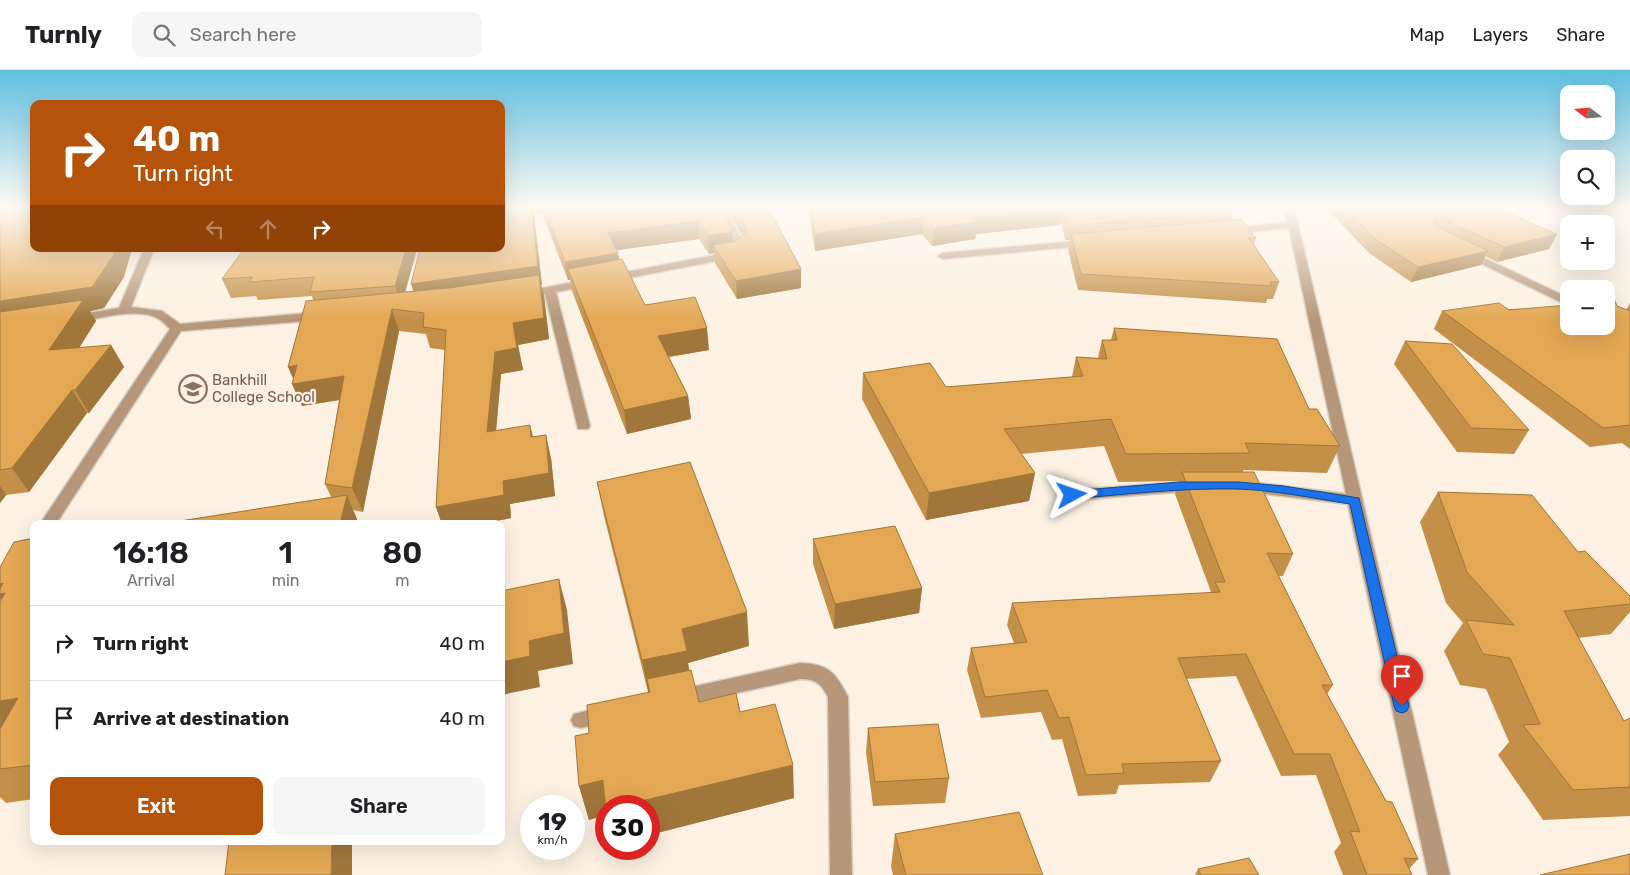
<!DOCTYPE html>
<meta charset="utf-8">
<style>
body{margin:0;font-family:Rubik,sans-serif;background:#f6f6f6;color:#202124;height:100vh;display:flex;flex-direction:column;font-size:19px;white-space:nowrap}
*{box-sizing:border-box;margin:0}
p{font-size:16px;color:#757577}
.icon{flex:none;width:28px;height:28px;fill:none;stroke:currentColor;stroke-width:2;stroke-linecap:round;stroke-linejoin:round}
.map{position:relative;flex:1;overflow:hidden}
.side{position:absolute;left:30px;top:450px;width:475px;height:325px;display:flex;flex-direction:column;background:#fff;border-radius:10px;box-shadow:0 5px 20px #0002}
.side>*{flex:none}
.hud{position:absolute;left:30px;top:30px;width:475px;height:152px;border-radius:10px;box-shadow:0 5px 20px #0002;background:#b45309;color:#fff;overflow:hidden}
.needle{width:32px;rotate:286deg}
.fabs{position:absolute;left:1560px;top:15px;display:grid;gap:10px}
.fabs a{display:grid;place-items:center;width:55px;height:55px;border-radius:10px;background:#fff;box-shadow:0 5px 20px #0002;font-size:25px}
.speed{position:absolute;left:520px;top:725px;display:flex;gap:10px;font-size:25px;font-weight:700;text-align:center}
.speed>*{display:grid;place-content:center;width:65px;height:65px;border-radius:50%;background:#fff;box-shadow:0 5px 20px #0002;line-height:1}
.speed small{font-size:12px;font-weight:400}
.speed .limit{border:8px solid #d22;background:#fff;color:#111}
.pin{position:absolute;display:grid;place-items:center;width:42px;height:42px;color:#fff;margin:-51px -21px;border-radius:50% 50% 50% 0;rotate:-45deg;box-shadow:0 0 5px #0007}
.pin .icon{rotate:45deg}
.me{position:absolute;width:55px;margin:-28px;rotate:85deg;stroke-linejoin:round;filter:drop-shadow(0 0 4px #0008)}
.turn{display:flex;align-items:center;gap:18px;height:105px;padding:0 20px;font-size:22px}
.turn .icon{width:65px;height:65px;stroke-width:2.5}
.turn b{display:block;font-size:35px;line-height:42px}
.lanes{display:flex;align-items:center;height:48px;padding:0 20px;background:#0003;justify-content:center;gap:25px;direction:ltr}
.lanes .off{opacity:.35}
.eta{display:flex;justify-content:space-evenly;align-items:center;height:85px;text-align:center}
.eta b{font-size:30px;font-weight:600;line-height:35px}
.primary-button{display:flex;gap:10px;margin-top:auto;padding:10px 20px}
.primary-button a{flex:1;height:58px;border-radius:10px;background:#b45309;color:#fff;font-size:20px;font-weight:600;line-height:58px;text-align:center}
.primary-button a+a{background:#f6f6f6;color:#202124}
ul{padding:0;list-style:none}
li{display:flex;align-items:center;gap:15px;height:75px;padding:0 20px;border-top:1px solid #e0e0e0}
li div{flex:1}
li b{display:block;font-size:19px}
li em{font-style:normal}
header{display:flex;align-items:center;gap:30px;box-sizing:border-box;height:70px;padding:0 25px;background:#fff;border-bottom:1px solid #e0e0e0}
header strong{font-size:24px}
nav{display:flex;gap:28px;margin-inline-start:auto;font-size:18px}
.search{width:350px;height:45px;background:#f6f6f6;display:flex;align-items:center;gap:12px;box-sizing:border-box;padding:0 18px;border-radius:10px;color:#757577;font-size:19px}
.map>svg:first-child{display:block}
</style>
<header>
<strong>Turnly</strong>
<div class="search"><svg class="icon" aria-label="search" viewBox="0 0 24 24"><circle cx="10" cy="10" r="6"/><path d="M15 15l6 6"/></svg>Search here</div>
<nav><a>Map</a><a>Layers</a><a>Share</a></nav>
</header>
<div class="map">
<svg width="1630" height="805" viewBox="0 0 1630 805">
<rect width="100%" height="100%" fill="#fcf1e2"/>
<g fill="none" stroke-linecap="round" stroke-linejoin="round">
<defs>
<path id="street" d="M715 137H725L744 174 745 180 737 187 556 222 590 356 588 359H578L545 224 522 228 516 225 522 222 730 182 735 179 734 174Z
M1284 137H1294L1450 805H1428L1348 434 1241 421 1236 420 1233 416 1236 412 1241 411 1346 424 1289 158 1228 164 1223 161 1228 158 1287 152Z
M1088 170 1093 173 1092 175 943 189 938 186 943 183Z
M144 179H154L131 237 162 241 180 254 320 242 326 246 320 250 181 261 56 454H40L170 259C166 255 161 249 155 247 133 238 97 249 74 253L68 249 74 245 119 238Z
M1465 179 1569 228V236L1461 184 1460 182Z
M1198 411 1203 412 1206 416 1203 420 1073 430 1068 429 1065 425 1068 421 1073 420Z
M800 593C829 594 836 603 848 627L852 805H830L828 627C821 613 815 609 800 609L678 636 671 634 668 628 671 622 678 620Z
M607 636 614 638 617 644 614 650 581 658 574 656 571 650 574 644Z"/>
</defs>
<!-- street casing -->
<use href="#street" stroke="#d8cdbf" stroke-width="3"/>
<!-- street -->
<use href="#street" fill="#b7977a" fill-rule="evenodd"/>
</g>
<!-- wall -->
<path fill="#c49048" d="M0 137 124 207 104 238 90 241 96 251 79 278 111 275 124 297 89 343H87L29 422 6 425 0 433Z
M501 137H721L732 172 736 171 742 166 726 137H768L801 199V218L737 229 715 193 714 183 709 184 699 169 617 180 618 183 619 190 645 235 709 280 669 287 688 326 691 349 627 364 572 221 570 210H568L542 143 534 145 542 215H541L544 226 549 269 518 275 523 300 501 304 496 360 533 367 551 388 555 426 510 434 511 448 481 454H442L436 437 445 280 430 278 426 264 399 261 363 442 353 440 359 454H161L331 427 325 414 339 330 302 336 292 314 313 230 312 226 258 230 256 226 231 228 222 209 244 179H417L405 222 414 221Z
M808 137H1063L1233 142 1231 150 1256 168 1254 175 1279 212 1273 229H1267L1266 233 1078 220 1068 180 1070 170H1065L1061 151 1060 155 976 164 975 169 932 176 922 164 815 181Z
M1325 137H1494L1557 164 1549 179 1497 192 1485 186 1481 195 1411 212 1369 183Z
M1630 233V379L1622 373 1590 377 1434 259 1442 241 1617 236 1626 240Z
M1114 258 1309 339 1340 376 1327 403 1243 400V402L1293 484 1283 506H1279L1333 615 1327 624 1418 789 1409 799 1412 805H1343L1334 782 1341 773 1316 705 1281 706 1236 606 1186 609 1221 691 1210 712 1119 715 1116 724 1078 726 1062 669 1052 670 1041 642 981 648 967 600 971 578 1014 573 1007 555 1012 533 1211 523V522L1175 424 1180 411 1118 412 1104 376 1021 384 1035 403 1029 431 926 450 862 329 863 303 946 317 1072 307 1076 287 1098 288 1102 270H1111Z
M1405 271 1529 360 1514 384 1457 382 1394 294Z
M597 412 749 576 688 593 689 600 699 632 740 642 794 728 649 765V736H606L589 750 579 716 589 663 648 622 604 446Z
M1438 422 1578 482 1630 526V542L1611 564 1578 568 1624 651 1630 648V746L1543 750 1498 685 1509 672 1486 619 1460 615 1444 581 1463 553 1446 533 1420 452Z
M34 468V729L6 733 0 727V532L1 530 0 529V497Z
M813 469 922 518 919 543 834 559 813 494Z
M868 658 949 708 945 733 873 736 866 682Z
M895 764 1043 805H893L891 797Z
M1198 799 1259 805H1195Z"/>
<!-- shaded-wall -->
<path fill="#a0763b" d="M531 137H541L542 143 534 145 542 215H541L544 226 549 269 518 275 523 300 501 304 494 385 487 362 495 282 513 253 417 233 411 214Z
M1063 138 1060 155 976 164 975 169 932 176 934 158 972 148Z
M924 147 922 164 815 181V164Z
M1438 147 1432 161 1433 149Z
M698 151 699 169 611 181 608 163Z
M732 160 733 178 713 175 714 183 709 184 708 166Z
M1557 164 1549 179 1497 192 1504 177Z
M115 179H132L124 207 104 238 90 241 96 251 64 302 0 254V231Z
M406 179H417L402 234 395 216Z
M1488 181 1481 195 1411 212 1418 197Z
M618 183 621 201 568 199 570 210H568L565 192Z
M801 199V218L737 229 736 211Z
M392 239 399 261 363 442 352 418Z
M707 258 709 280 661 288 658 266Z
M111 275 124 297 89 343 75 320Z
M297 295 344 306 352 328 302 336 292 314 295 313 288 297Z
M72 320 87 343 29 422 12 398Z
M688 326 691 349 627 364 624 340Z
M530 355 536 378 531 367Z
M546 365 551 388 555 426 510 434 511 448 481 454H442L436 437 503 411Z
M1035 403 1029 431 926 450 929 423Z
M0 416 6 425 0 433Z
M347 425 359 454H340Z
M559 509 567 540 573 594 538 601 540 617 501 625V592L529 571Z
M3 513 15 547 0 529V514Z
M922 518 919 543 834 559 835 534Z
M747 542 749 576 688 593 692 615 647 609 650 625H649L642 590 682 559Z
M18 628 0 667V631Z
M793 695 794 728 649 765V736H620Z
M603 710 606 736V745L589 750 579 716Z
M332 771H352V805H331Z"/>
<!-- building -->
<path fill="#e4a854" stroke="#a0763b" d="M0 137H34V179H115L113 186 92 217 0 231Z
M501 137H531L538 196 411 214 420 179H501Z
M543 137H721L731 157 732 160 728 163 708 166 698 151 608 163 618 183 565 192Z
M734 137H768L801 199 736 211 713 175 736 171 746 162 745 156Z
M810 137H1062L1063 138 972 148 977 152 934 158 924 147 815 164Z
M1063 137H1229L1233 142 1068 156Z
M1344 137H1494L1557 164 1504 177 1438 147 1433 149 1434 155 1488 181 1418 197 1375 169Z
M1241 149 1256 168H1249L1279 212H1270L1272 216 1081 204 1071 164Z
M244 179H406L395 216 310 222 314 207 249 212 253 207 222 209Z
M622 189 645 235 695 227 707 258 658 266 688 326 624 340 568 199Z
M539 205 544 248 513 253 517 278 495 282 487 362 530 355 531 367 546 365 549 403 503 411 504 425 436 437 446 260 423 257 424 243 392 239 352 418 325 414 344 306 292 314 297 295 288 297 306 231 449 218Z
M83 230 49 280 111 275 75 320H72L12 398 0 400V242Z
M1615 231 1617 236 1630 241V355L1603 358 1442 241 1499 233 1509 240 1569 235V256H1606V232Z
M1114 258 1277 269 1309 339H1317L1340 376 1245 373 1250 383 1126 384 1111 349 1004 359 1035 403 929 423 863 303 930 293 946 317 1083 306 1076 287 1107 289 1102 270H1117Z
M1405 271 1452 274 1529 360 1471 358Z
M690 392 747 542 682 559 687 581 642 590 597 412Z
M1182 402H1254L1293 484 1267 483 1333 615H1322L1386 731 1392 732 1418 789 1404 788 1412 805H1367L1350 761 1360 762 1330 684H1294L1246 584 1178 588 1221 691 1122 694 1124 703 1086 705 1069 647 1059 648 1047 620 985 627 971 578 1027 572 1012 533 1220 522 1215 512H1225Z
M1438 422 1532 425 1578 482 1585 481 1630 526V534L1564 541 1624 651 1630 648V717L1573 720 1523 655 1540 654 1510 588 1483 584 1466 550 1514 555 1467 502Z
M347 425 340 454H161Z
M137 452 138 454H124Z
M895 456 922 518 835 534 813 469Z
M34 468V695L0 699V659L18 628 0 631V532L5 523 0 524V519L3 513 0 514V497L14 472Z
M559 509 564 563 529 571 530 586 501 592V521Z
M691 600 699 632 736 623 740 642 775 634 793 695 620 736H606V740L603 710 579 716 575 666 589 663 587 635 650 622 647 609Z
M938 654 949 708 875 712 868 658Z
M1019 742 1043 805H906L895 764Z
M229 771H332L331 805H225Z
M1630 784V805H1540Z
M1249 788 1259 805H1201L1198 799Z"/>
<!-- sky -->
<linearGradient id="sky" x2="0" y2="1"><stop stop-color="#5fbfe1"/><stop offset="0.55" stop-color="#fef9f2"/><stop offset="1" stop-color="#fef9f2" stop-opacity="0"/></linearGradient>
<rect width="1630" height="250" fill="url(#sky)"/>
<!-- route -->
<path fill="#1a73e8" stroke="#114b97" d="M1179 412H1238L1284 416 1359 428 1409 636 1407 641 1402 643 1396 641 1394 636 1350 434C1312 428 1274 420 1236 419 1181 418 1127 424 1072 429L1067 425 1072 421Z"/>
<!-- icons -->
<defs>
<symbol id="school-ring" viewBox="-11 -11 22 22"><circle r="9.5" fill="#fcf1e2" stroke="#8d6e63" stroke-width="1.5"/><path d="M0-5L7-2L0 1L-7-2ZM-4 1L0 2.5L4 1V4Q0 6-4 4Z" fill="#8d6e63"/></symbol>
</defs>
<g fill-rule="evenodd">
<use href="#school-ring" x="177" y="303" width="32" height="32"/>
</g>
<g text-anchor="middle" stroke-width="4.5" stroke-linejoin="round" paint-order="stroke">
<!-- education labels -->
<g font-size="15" fill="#785e54" stroke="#fcf1e2" text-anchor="start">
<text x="212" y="315">Bankhill<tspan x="212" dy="17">College School</tspan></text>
</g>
</g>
</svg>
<div class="fabs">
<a><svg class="needle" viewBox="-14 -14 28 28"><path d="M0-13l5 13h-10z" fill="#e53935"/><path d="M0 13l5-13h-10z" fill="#757577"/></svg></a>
<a><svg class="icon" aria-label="search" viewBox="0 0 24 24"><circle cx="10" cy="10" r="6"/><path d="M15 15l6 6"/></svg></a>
<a>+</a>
<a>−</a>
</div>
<div class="speed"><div>19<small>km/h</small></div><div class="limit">30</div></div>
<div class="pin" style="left:1402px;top:636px;background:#d93025"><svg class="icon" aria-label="arrive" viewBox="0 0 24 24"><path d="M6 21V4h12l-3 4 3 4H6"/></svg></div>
<svg class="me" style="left:1072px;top:425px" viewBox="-20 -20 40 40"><path d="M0-17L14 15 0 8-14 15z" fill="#1a73e8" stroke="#fff" stroke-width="4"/></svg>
<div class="hud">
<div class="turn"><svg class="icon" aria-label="right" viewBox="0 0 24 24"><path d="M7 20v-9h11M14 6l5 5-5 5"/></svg><div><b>40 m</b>Turn right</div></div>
<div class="lanes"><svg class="icon off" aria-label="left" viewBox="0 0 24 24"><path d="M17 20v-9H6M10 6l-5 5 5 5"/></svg><svg class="icon off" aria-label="ahead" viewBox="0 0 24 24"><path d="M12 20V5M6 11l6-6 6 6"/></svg><svg class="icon" aria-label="right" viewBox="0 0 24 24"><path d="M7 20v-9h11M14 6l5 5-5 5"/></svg></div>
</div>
<section class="side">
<div class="eta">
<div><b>16:18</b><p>Arrival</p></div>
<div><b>1</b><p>min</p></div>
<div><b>80</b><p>m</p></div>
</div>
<ul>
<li><svg class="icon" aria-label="right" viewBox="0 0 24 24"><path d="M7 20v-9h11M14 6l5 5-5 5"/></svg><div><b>Turn right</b></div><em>40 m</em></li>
<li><svg class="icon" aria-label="arrive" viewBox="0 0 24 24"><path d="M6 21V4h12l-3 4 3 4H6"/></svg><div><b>Arrive at destination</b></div><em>40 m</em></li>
</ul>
<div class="primary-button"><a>Exit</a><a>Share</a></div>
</section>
</div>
